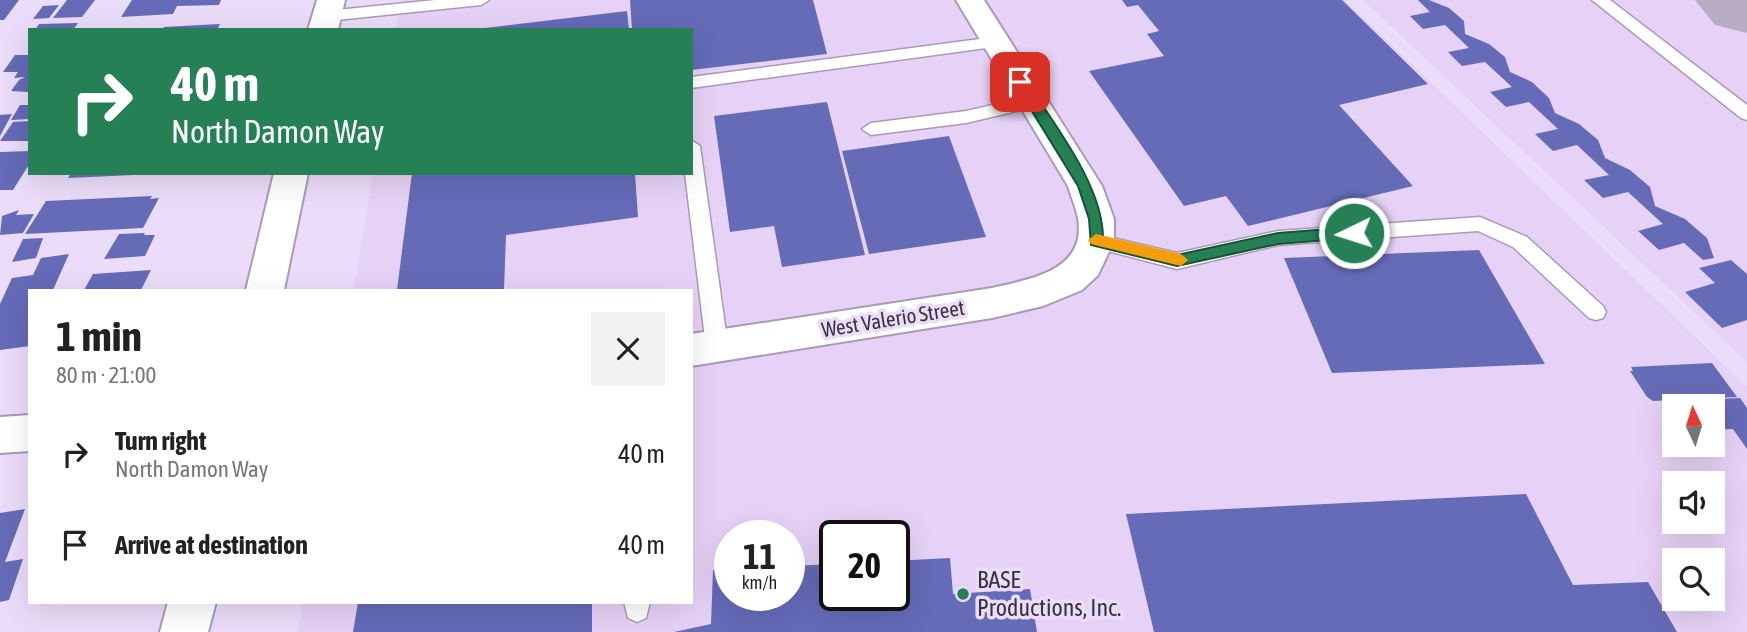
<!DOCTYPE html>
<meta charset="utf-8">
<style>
body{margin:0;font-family:"Asap Condensed",sans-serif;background:#f2f2f2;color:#222;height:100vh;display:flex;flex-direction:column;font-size:26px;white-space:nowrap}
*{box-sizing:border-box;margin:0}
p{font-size:23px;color:#767676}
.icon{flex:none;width:38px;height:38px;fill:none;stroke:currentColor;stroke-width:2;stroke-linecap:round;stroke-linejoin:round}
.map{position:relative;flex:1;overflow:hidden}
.panel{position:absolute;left:28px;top:289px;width:665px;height:315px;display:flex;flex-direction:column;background:#fff;border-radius:0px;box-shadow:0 7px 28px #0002}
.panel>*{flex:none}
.banner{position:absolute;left:28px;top:28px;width:665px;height:147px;border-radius:0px;box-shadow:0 7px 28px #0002;background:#258056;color:#fff;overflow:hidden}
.needle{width:46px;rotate:356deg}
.controls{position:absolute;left:1662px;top:394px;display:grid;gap:14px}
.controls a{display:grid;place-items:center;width:63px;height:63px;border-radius:0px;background:#fff;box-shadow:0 7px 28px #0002;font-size:35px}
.speed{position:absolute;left:714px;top:520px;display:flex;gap:14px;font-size:35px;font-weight:700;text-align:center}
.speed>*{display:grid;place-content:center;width:91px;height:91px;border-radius:50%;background:#fff;box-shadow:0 7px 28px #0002;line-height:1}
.speed small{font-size:18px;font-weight:400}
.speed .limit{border:4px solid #111;border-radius:10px;background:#fff;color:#111}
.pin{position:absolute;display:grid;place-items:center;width:60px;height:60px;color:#fff;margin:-30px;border-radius:14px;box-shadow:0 4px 10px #0006}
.me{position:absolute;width:77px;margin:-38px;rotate:266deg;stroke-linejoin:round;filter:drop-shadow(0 0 5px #0008)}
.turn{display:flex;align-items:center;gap:24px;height:147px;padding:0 28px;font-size:32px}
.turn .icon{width:91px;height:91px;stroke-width:2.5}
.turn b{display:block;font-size:49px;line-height:60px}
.round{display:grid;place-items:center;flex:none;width:74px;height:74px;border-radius:0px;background:#f2f2f2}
.head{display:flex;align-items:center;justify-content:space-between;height:119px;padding:0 28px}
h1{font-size:42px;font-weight:700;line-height:52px}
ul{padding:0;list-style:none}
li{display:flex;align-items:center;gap:21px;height:91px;padding:0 28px}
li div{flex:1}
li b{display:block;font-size:26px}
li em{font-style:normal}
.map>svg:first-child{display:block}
</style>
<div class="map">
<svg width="1747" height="632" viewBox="0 0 1747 632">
<rect width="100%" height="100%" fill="#ebdcf9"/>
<!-- built -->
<path fill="#e6d2f6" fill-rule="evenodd" d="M401 0H1345L1747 387V632H298L303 602H691V290H354L373 173H691V30H396ZM1675 406H1713V444H1675ZM1675 483H1713V522H1675ZM730 536H789V595H730ZM835 536H894V595H835ZM1675 560H1713V598H1675Z
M1363 0H1747V362Z"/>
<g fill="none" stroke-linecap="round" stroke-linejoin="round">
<!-- taxiway -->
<path fill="#b8acc4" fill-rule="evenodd" d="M1695 0H1747V33L1715 25Z"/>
</g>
<!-- building -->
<path fill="#666bb8" d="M0 0H19L4 20H0Z
M67 0H95L82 17 53 18Z
M132 0H221L219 5 177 6 173 14 121 17Z
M630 0H813L827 54 691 70V30H632Z
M1122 0H1342L1428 84 1339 105 1413 186 1248 226 1226 196 1184 206 1089 71 1164 56 1147 34 1159 31 1138 5 1127 7Z
M1418 0H1429L1449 8 1464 21 1465 34 1489 44 1505 57 1510 72 1532 82 1549 98 1555 113 1579 124 1598 140 1605 158 1630 170 1650 187 1655 206 1685 219 1707 238 1714 258 1703 260 1684 243 1659 250 1638 231 1663 224 1628 192 1603 198 1584 180 1609 175 1577 145 1553 151 1535 134 1558 129 1529 102 1506 107 1490 92 1512 87 1485 62 1462 66 1448 52 1469 48 1445 25 1423 29 1410 16 1430 12Z
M59 5 49 18 33 19 43 6Z
M627 11 629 30H485V28Z
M78 23 73 30H35L39 24Z
M220 24 217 30H162L164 27Z
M15 55H30L28 92 11 91 19 80 25 77 14 78 18 72H3Z
M827 102 865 255 782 267 774 226 730 232 714 116Z
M20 105H30V119L11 120Z
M12 114 0 136V115Z
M30 121V141H0L13 122Z
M949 136 986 237 869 254 842 151Z
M30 151V163L13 190H0V152Z
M71 173H133V175L68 178Z
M412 173H635L638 217 506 235 504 290H397Z
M152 196 150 199 159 198 143 228 25 234 46 201Z
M19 210 16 215 34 214 23 233 0 235 2 216Z
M145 233 144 235H155L145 256 104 259 119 234Z
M43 238 36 258 12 262 23 239Z
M1479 250 1545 364 1332 373 1284 258Z
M69 254 53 290H30V346L0 350V304L12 278 33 275 41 258Z
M1731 260 1747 274V320L1722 328 1685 292 1715 283 1699 268Z
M151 270 141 290H84L93 274Z
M1712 363 1737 397 1653 401 1647 397 1630 371H1633L1631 367Z
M1740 398 1747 408V449L1733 429 1713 430V406H1675V419L1663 401Z
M1526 494 1573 585 1648 582 1677 632H1154L1126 514Z
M25 509 5 562 23 559 9 600 0 602V513Z
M950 558 953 594 1030 589 1037 632H674L711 624 713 570 730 569V595H789V566L835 564V595H894V561Z
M358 602H592V632H353Z"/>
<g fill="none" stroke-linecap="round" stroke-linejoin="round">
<defs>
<path id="service" d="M435 0H489L481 5 327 21 319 16 327 11Z
M1592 0H1610L1747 105V120L1741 118Z
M995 37 1003 42 1001 46 691 88V77Z
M1032 96 1038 98 1041 102 1038 106 966 123 871 135 862 129 871 123 966 111Z
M691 140 700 146 728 347 725 353 717 356 709 353 706 347 685 173H691Z
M1480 217 1527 237 1603 306 1606 312 1603 318 1596 320 1589 318 1513 247 1478 231 1278 245 1177 269 1096 248 1089 246 1086 241 1089 236 1096 234 1177 253 1278 231Z
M624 602H650L646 618 637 622 628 618Z"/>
<path id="minor" d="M956 0H984L1102 186 1114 219V241L1098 275 1082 290 1043 306 992 318 691 366V334L992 288C1030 279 1087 271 1078 218 1076 207 1071 197 1068 186Z
M30 415V451L0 453V417Z"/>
<path id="primary" d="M317 0H345L338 30H308Z
M274 173H308L284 290H246Z
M168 602H216L208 632H160Z"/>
</defs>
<!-- service casing -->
<use href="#service" stroke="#a99bb6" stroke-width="3"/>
<!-- minor casing -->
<use href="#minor" stroke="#a99bb6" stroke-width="4"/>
<!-- primary casing -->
<use href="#primary" stroke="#a99bb6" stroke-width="4"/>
<!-- service -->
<use href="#service" fill="#fff" fill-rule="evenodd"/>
<!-- minor -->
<use href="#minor" fill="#fff" fill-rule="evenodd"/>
<!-- primary -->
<use href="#primary" fill="#fff" fill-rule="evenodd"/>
</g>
<!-- route -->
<path fill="#258056" stroke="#185338" stroke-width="2" d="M1020 77 1025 79C1053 123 1103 185 1103 238L1177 255 1278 233 1354 227 1362 233 1354 238 1278 244 1177 266 1091 245 1089 219 1078 186 1014 82Z"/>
<!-- slow -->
<path fill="#f59e0b" d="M1096 234 1181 254 1188 260 1181 266 1091 244 1088 240Z"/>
<!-- markers -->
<circle fill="#258056" stroke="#ebdcf9" stroke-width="2.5" cx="963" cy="594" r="7"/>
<g text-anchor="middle" stroke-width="7" stroke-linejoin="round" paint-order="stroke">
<!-- street labels -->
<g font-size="21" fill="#39333f" stroke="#ebdcf9">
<text transform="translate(893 319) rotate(-9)" y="7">West Valerio Street</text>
</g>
<!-- near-poi labels -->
<g font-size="24" fill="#39333f" stroke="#ebdcf9" text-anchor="start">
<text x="977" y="588">BASE<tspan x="977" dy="28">Productions, Inc.</tspan></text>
</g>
</g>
</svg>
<div class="controls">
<a><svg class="needle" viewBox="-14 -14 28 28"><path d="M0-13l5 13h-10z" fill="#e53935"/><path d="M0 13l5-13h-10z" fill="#767676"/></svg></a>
<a><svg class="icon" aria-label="sound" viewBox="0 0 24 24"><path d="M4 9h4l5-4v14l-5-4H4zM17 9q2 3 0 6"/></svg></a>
<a><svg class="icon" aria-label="search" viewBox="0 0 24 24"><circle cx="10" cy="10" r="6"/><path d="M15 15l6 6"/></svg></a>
</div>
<div class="speed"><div>11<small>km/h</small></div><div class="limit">20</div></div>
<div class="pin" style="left:1020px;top:82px;background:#d93025"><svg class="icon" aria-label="arrive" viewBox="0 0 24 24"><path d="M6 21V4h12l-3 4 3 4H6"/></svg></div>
<svg class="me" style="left:1354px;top:233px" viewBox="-20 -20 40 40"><circle r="17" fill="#258056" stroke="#fff" stroke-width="3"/><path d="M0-11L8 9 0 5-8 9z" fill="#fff"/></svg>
<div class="banner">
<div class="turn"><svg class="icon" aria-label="right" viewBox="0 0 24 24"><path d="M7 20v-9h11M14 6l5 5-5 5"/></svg><div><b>40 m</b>North Damon Way</div></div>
</div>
<section class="panel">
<div class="head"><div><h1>1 min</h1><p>80 m · 21:00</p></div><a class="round"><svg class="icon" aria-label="close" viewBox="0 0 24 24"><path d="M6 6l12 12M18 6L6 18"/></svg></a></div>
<ul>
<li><svg class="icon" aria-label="right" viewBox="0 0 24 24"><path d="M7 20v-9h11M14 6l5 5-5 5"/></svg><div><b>Turn right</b><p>North Damon Way</p></div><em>40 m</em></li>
<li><svg class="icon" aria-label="arrive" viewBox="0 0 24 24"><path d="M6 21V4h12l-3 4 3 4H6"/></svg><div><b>Arrive at destination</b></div><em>40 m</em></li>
</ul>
</section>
</div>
